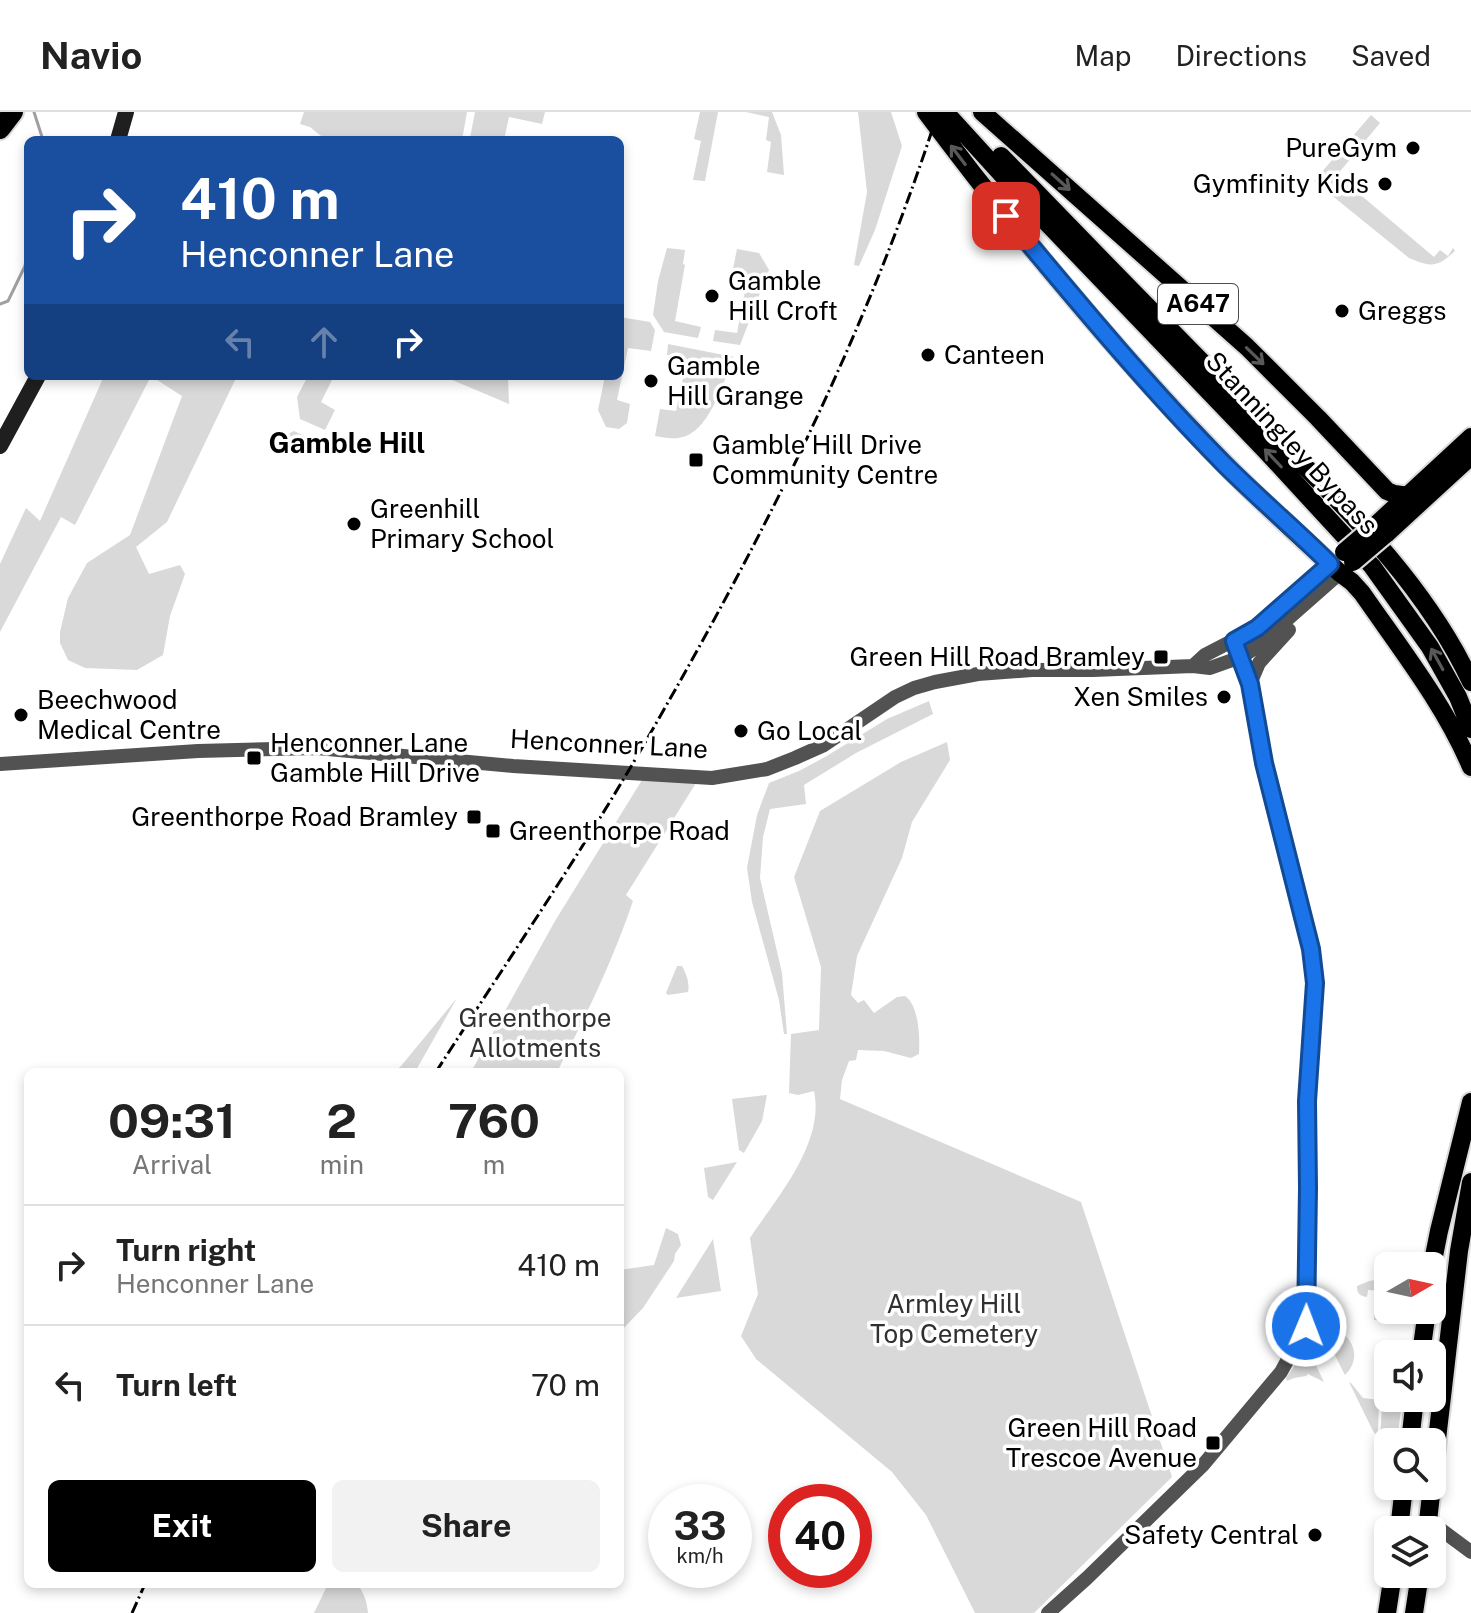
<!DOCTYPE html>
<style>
body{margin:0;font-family:"Public Sans",sans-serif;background:#f2f2f2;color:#222;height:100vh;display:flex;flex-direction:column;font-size:30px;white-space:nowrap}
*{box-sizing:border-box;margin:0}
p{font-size:26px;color:#767676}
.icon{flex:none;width:44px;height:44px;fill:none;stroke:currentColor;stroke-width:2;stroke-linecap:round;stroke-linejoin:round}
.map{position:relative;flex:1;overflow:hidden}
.sheet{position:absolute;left:24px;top:956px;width:600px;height:520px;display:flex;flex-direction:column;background:#fff;border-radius:12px;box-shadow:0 4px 12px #0003}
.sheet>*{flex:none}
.banner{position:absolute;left:24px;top:24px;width:600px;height:244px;border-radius:12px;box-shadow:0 4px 12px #0003;background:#1a4fa0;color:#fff;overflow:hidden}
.needle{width:52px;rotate:81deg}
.fabs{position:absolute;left:1374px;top:1140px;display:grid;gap:16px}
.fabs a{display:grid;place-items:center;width:72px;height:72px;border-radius:12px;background:#fff;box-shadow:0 4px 12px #0003;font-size:40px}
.speed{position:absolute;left:648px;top:1372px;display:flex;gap:16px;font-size:40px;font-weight:700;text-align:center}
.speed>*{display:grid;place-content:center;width:104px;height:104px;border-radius:50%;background:#fff;box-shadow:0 4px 12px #0003;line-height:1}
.speed small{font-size:20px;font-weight:400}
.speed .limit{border:12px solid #d22;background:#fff;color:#111}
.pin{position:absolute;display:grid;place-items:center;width:68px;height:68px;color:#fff;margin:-34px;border-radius:16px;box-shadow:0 4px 12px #0006}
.me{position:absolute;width:88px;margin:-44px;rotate:1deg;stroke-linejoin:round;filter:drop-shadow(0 0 6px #0008)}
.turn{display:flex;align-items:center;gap:28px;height:168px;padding:0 24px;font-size:36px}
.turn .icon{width:104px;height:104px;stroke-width:2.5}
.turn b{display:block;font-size:56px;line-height:68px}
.lanes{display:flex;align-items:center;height:76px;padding:0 24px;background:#0003;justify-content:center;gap:40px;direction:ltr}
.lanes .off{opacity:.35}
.eta{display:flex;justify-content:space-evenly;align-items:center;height:136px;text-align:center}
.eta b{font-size:48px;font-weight:700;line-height:56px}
.action{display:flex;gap:16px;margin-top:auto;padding:16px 24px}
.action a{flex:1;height:92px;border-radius:12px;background:#000;color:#fff;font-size:32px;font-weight:700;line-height:92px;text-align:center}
.action a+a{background:#f2f2f2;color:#222}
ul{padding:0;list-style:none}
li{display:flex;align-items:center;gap:24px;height:120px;padding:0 24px;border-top:2px solid #e0e0e0}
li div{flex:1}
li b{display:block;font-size:30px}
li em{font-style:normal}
header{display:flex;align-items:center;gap:48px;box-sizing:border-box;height:112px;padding:0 40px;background:#fff;border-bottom:2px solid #e0e0e0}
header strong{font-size:38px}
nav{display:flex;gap:44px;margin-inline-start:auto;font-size:28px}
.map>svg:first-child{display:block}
</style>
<header>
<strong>Navio</strong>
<nav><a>Map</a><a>Directions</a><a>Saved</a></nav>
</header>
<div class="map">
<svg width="1471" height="1501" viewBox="0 0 1471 1501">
<rect width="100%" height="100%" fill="#fff"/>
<!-- green -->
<path fill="#d9d9d9" d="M304 0H467L462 28H326L310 15 300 12Z
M475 0H545L542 12 509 5 504 28 470 26Z
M700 0H718L705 69 693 68 701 29 694 27Z
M746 0H772L781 23 784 63 767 60 771 30 766 28 769 5Z
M858 0H891L902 34 875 118 859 154 854 153 867 80Z
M1371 3 1380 11 1337 63 1434 145 1440 138 1448 144 1453 136 1455 139C1437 155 1433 156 1409 146L1314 69Z
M667 136 685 138 683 152 685 153 675 209 701 215 698 226 664 220 653 203 658 169Z
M737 137 759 141 769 158 740 233 713 229 715 218 737 221 747 169 740 167V164L732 162Z
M620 205 650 210 655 218 651 239 628 236 617 288 630 292 627 311 619 317 606 315 598 298 605 264H620Z
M668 232 734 245C724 268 711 314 686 324 676 328 665 326 655 324L660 297 676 299 687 247 667 243Z
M104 264H237L167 410 136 435 149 462 180 453 185 462 170 504 163 543 137 558 85 556 68 548 60 531V520L68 486 87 451 130 423 182 284 151 264 75 413 61 405 0 520V452L26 396 40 409Z
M308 264H334L321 290 335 298 325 318 300 307 297 285Z
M443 264H508L509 292Z
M294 319 319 331 312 344 278 327Z
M929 589 933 602 856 641 804 673 806 692 770 697 763 725 760 766 782 861 787 922H784L779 888 752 790 747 756 757 703 769 671 799 659 825 645 887 607Z
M947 630 950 648 912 710 902 746 857 844 851 883 858 891 864 888 874 901 897 885 905 884C919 893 920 926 919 942L911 946 884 939 858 938 856 948 849 949 842 968 840 987 1081 1090 1172 1365 1034 1501H975L926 1403 892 1360 756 1247 741 1224 758 1182 750 1126C777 1085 825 1031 814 979L798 983 789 981 791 922 819 918 821 855 794 765 820 699 901 650Z
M642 668 696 671 626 783 633 789C613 848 586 904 557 960H471L555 809Z
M677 854H682C686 861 690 871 688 880L668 883 666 881Z
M457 886 415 960H394L401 954Z
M767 983 762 1009 744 1041 739 1038 732 987Z
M737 1050 713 1088 708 1085 704 1056Z
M666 1116 678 1122 681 1133 675 1142 674 1149 643 1196 620 1220V1158L654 1153Z
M713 1127 721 1179 676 1186Z
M1388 1166V1198H1395L1394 1209 1374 1208 1375 1195H1382L1383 1179 1368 1178 1367 1185C1359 1184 1357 1181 1357 1174L1369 1169Z
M1324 1215C1350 1216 1365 1244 1345 1263L1324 1222Z
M1307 1235 1324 1270 1308 1262 1306 1264 1294 1266 1287 1269 1286 1266Z
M1349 1270 1351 1271 1363 1286 1379 1288 1378 1322H1375L1372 1317Z
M1382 1280H1388V1286H1402L1398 1324 1391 1330H1386L1380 1324 1383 1282H1386Z
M328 1472H357C364 1481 367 1489 368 1501H314Z"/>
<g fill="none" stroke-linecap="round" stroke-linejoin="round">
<!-- stream -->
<path stroke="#a0a0a0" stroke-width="3" d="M34 0 43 28
M0 192 8 189 25 154 28 135"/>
<defs>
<path id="primary" d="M926 0C1017 122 1115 239 1221 348 1259 388 1300 425 1340 461L1352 470 1362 481C1400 536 1445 593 1471 655
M945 0 1028 91 1266 339 1372 454 1430 535 1458 585 1471 617
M982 0 1247 235 1318 306 1387 379 1394 382 1409 384
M1001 44C1084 130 1168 216 1252 301 1332 383 1422 465 1471 570
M1377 412 1471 325
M1386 422 1471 344
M1432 1154 1439 1119 1471 990
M1421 1242 1427 1198
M1410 1330 1415 1286
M1432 1370 1459 1139 1471 1070
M1399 1418 1404 1374
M1427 1418 1432 1374
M1387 1501 1393 1462
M1414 1501 1420 1462"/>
<path id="trunk" d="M0 17 13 0"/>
</defs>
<!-- primary casing -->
<use href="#primary" stroke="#dbdbdb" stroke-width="22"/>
<!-- trunk casing -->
<use href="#trunk" stroke="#dbdbdb" stroke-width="24"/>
<!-- tertiary -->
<path stroke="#525252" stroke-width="14" d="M1193 554 1205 543 1257 516 1330 452
M1250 572 1259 551 1289 518
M0 652 198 639 317 636 513 654 712 666 767 657 795 646 824 633 895 585 914 576 935 570 978 562 1032 558H1093L1193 554 1210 556 1241 545 1255 536 1340 461
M1427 1413 1436 1414 1471 1440
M1048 1501 1087 1466 1203 1353 1281 1260 1306 1214 1308 1076 1307 989 1315 871 1311 837 1264 651 1250 572 1234 529"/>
<!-- secondary -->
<path stroke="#1f1f1f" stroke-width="16" d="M118 28 126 0
M0 334 38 264"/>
<!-- primary -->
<use href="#primary" stroke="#000" stroke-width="18"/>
<!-- trunk -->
<use href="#trunk" stroke="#000" stroke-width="20"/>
<!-- rail -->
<path stroke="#000" stroke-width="3" stroke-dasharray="12 4 2 4" stroke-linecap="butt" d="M436 960C505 852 579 745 643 634 760 432 867 222 938 0
M132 1501 145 1472"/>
<defs>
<path id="primary-bridge" d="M1344 440 1377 412
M1353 450 1386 422"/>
</defs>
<!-- primary-bridge casing -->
<use href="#primary-bridge" stroke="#dbdbdb" stroke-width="22" stroke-linecap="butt"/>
<!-- primary-bridge -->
<use href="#primary-bridge" stroke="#000" stroke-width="18"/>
</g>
<!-- one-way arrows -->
<defs><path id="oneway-shaft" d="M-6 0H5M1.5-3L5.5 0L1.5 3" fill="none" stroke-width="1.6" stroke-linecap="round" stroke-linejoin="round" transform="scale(2)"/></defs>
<g stroke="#595959">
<use href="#oneway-shaft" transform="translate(958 43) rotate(-127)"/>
<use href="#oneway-shaft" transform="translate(1061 70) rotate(42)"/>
<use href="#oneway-shaft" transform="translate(1255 244) rotate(44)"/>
<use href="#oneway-shaft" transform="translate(1273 346) rotate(-133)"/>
<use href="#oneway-shaft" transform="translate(1437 547) rotate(-119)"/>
</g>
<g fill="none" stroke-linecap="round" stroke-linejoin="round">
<defs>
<path id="route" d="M1006 104C1076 188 1147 274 1224 352 1258 386 1296 418 1330 452L1257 516 1234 529 1250 572 1264 651 1311 837 1315 871 1307 989 1308 1076 1306 1214"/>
</defs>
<!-- route casing -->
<use href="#route" stroke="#114b97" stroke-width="20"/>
<!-- route -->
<use href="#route" stroke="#1a73e8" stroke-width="14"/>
</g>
<!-- markers -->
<g fill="#000" stroke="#fff" stroke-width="3">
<circle cx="1413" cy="36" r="8"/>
<circle cx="1385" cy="72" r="8"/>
<circle cx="712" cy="184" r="8"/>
<circle cx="1342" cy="199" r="8"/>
<circle cx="928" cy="243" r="8"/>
<circle cx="651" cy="269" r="8"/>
<rect x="688" y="340" width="16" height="16" rx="4"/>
<circle cx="354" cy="412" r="8"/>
<rect x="1153" y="537" width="16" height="16" rx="4"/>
<circle cx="1224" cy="585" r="8"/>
<circle cx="21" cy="603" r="8"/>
<circle cx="741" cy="619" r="8"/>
<rect x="246" y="638" width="16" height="16" rx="4"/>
<rect x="466" y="697" width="16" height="16" rx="4"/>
<rect x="485" y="711" width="16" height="16" rx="4"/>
<rect x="1205" y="1323" width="16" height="16" rx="4"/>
<circle cx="1315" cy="1423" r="8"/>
</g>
<g text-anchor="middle" stroke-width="7" stroke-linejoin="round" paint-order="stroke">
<!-- shield labels -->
<rect fill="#fff" stroke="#4c4c4c" stroke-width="2" x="1158" y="172" width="80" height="40" rx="6"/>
<g font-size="24" font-weight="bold" fill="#000">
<text x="1198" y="200">A647</text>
</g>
<!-- poi labels -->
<g font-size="26" fill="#000" stroke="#fff" text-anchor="start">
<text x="1397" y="45" text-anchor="end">PureGym</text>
<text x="1369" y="81" text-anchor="end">Gymfinity Kids</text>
<text x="728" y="178">Gamble<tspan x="728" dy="30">Hill Croft</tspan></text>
<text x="1358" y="208">Greggs</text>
<text x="944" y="252">Canteen</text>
<text x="667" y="263">Gamble<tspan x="667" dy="30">Hill Grange</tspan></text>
<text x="712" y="342">Gamble Hill Drive<tspan x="712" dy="30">Community Centre</tspan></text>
<text x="370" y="406">Greenhill<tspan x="370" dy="30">Primary School</tspan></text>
<text x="1145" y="554" text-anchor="end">Green Hill Road Bramley</text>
<text x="1208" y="594" text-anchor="end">Xen Smiles</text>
<text x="37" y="597">Beechwood<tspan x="37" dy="30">Medical Centre</tspan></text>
<text x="757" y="628">Go Local</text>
<text x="270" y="640">Henconner Lane<tspan x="270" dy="30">Gamble Hill Drive</tspan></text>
<text x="458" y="714" text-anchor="end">Greenthorpe Road Bramley</text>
<text x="509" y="728">Greenthorpe Road</text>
<text x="1197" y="1325" text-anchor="end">Green Hill Road<tspan x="1197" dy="30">Trescoe Avenue</tspan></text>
<text x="1299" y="1432" text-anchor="end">Safety Central</text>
</g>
<!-- street labels -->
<g font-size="26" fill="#000" stroke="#fff">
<text transform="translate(1292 331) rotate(47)" y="9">Stanningley Bypass</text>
<text transform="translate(609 632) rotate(3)" y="9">Henconner Lane</text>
</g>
<!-- park labels -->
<g font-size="26" fill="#303030" stroke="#fff">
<text x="535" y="915">Greenthorpe<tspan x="535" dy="30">Allotments</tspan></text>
<text x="954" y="1201">Armley Hill<tspan x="954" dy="30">Top Cemetery</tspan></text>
</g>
<!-- neighbourhood labels -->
<g font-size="28" font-weight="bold" fill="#000" stroke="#fff">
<text x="347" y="341">Gamble Hill</text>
</g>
</g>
</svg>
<div class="fabs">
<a><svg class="needle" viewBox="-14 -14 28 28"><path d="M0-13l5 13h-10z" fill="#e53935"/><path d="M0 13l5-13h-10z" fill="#767676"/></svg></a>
<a><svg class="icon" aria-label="sound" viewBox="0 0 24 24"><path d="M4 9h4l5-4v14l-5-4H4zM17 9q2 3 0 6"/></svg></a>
<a><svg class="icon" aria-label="search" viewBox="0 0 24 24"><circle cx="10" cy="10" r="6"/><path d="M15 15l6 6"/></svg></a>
<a><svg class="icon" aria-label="layers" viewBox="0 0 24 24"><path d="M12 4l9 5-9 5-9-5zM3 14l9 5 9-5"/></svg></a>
</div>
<div class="speed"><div>33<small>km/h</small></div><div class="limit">40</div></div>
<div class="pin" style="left:1006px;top:104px;background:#d93025"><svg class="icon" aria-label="arrive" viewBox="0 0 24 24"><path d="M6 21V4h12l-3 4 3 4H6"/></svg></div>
<svg class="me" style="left:1306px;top:1214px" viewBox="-20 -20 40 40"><circle r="17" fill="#1a73e8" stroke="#fff" stroke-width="3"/><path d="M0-11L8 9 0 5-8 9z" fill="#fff"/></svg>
<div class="banner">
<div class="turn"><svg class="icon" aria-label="right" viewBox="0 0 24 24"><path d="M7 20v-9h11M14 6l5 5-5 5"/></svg><div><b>410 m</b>Henconner Lane</div></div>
<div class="lanes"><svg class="icon off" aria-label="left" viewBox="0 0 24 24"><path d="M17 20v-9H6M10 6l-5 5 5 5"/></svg><svg class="icon off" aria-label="ahead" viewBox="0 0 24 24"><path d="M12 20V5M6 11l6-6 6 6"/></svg><svg class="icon" aria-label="right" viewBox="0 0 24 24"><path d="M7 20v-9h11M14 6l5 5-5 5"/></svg></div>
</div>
<section class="sheet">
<div class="eta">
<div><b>09:31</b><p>Arrival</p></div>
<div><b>2</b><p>min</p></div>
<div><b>760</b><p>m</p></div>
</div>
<ul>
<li><svg class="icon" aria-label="right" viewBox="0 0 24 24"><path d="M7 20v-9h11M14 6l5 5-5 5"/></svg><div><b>Turn right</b><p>Henconner Lane</p></div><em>410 m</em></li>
<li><svg class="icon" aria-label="left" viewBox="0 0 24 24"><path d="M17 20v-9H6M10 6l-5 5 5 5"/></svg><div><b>Turn left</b></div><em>70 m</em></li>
</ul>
<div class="action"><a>Exit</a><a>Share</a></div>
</section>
</div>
